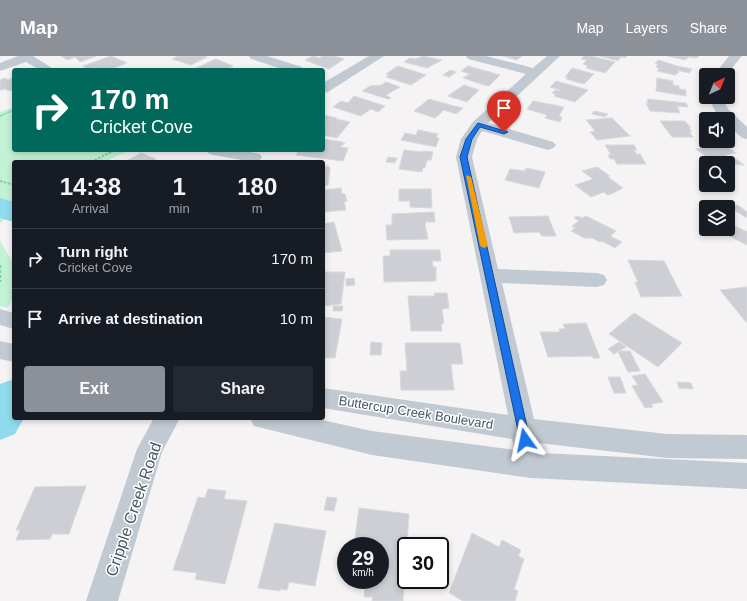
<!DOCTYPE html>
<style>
body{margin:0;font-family:Helvetica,sans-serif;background:#242831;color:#f1f3f6;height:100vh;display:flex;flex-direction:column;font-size:15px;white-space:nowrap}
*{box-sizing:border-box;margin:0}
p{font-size:13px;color:#9ea1a6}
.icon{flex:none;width:22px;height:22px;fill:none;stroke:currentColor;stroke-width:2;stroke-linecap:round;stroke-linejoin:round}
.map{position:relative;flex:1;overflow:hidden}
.side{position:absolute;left:12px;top:104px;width:313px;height:260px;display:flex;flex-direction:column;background:#171b24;border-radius:4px;box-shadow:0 2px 6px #0003}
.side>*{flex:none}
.guide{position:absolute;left:12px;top:12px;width:313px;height:84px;border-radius:4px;box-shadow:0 2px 6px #0003;background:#00695c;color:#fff;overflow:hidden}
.needle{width:26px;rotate:43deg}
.tools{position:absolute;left:699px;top:12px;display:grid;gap:8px}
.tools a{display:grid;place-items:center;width:36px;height:36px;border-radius:4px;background:#171b24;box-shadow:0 2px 6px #0003;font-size:20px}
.speed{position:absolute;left:337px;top:481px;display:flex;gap:8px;font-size:20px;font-weight:700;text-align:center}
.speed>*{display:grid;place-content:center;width:52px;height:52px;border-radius:50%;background:#171b24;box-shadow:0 2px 6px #0003;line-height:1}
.speed small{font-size:10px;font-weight:400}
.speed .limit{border:2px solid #111;border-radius:6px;background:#fff;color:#111}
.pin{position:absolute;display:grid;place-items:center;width:34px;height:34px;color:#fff;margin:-41px -17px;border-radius:50% 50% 50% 0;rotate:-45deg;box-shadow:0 0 4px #0007}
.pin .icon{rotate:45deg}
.me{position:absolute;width:44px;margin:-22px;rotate:348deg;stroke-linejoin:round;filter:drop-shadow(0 0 3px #0008)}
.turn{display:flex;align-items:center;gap:14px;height:84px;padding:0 12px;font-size:18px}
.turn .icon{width:52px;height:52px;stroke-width:2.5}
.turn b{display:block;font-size:28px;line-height:34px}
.eta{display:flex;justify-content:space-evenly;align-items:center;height:68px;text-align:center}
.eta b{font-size:24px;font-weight:700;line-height:28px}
.button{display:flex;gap:8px;margin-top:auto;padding:8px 12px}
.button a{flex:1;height:46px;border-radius:4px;background:#8c9099;color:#fff;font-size:16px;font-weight:700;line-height:46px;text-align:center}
.button a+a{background:#242831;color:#f1f3f6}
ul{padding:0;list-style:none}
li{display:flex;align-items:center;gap:12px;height:60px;padding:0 12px;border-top:1px solid #363941}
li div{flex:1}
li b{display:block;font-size:15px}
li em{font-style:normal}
header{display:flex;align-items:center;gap:24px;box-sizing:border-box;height:56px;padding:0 20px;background:#8c9099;color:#fff}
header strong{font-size:19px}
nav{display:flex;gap:22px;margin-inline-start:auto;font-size:14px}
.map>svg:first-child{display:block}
</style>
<header>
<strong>Map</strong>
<nav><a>Map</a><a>Layers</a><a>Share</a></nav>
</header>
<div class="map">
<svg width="747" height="545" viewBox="0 0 747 545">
<rect width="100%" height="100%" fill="#f5f3f3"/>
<!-- green -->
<path fill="#c3f1d5" d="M14 51V94H129L105 106H14V157L0 167V56Z
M0 185 14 208V240L8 252 0 250Z"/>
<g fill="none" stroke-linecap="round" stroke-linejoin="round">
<!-- river -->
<path fill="#90daee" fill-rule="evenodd" d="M0 142 14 146V166L0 162Z
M14 323V362H24L15 378 0 384V328Z"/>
</g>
<!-- building -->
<path fill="#cdcfd5" stroke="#d7d9de" d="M61 0H96L80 6 75 1 67 4Z
M111 0 127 7 108 14H99L95 11 88 14 83 10Z
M178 0H203L207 1 191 9 172 3Z
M313 0 319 2 323 0H334L344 3 329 13 305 4Z
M423 0 442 4 427 12 404 6 410 2 416 3Z
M503 0H522L517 4Z
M584 0H591L615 6 605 17 586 12 588 10 583 8 587 4 581 3Z
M600 0H627L625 2 621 1 618 5Z
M667 0H699L697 2 689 1 685 4Z
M216 3 233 10 225 14H192Z
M658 4 677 10 692 13 689 17 677 14 679 16 675 19 657 15 659 12 656 11 658 8H655Z
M398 10 426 19 411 29 386 21 389 19 386 18Z
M468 10 500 19 489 30 484 29 463 22 470 18 461 15Z
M572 12 594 18 584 28 566 23 568 21H565Z
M450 14 456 16 449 21 443 19Z
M14 21V33L9 35 5 33 0 34V24L5 22 8 24Z
M657 22 673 25V29L679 30V33L686 34V40L656 35Z
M556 25 588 34 575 46 554 40 556 38 552 37 555 34 559 35 560 34 550 31Z
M386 26 400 31 386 39 391 42 388 43 362 35 370 30 382 29Z
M464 29 479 34 467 46 448 40Z
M354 40 385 50 378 56 371 53 361 60 333 51 341 45 348 47Z
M429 43 454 50 463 52 456 58 444 54 435 62 414 55Z
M647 43 686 47 688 51 677 50 680 57 650 55 646 47 648 48Z
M533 45 564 51 559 60 562 61 560 66 545 62 547 59 527 53Z
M594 55 608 58 605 61 592 58Z
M323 59 337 62 336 63 350 66 337 82 323 79V71L326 68 323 67Z
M612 62 630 80 597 84 590 76 595 75 586 64Z
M660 65H685L691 72H689L692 76H689L693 81H672Z
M418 74 438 78 436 81 439 82 436 91 401 84 405 77 416 79Z
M323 83 343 86 342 87H345L340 91 348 92 343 105 296 99 298 96 294 95 323 94Z
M605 89H634L637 94H634L636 98H640L646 108H617L614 103H610L608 99H611Z
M724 89 736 97 725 99 732 104 736 103 744 109 715 107 696 93Z
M404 94 423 96V95L433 96 431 104H427L425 112 423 111 422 116 399 113Z
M141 97 156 103 151 106H125Z
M388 101 397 102 395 107 386 106Z
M328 110 330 112 328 129 323 130V111Z
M597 111 610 120 608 121 623 132 611 138 607 139 604 136 591 141 575 129 593 123 582 115Z
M526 112 545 116 539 132 505 124 510 113 525 115Z
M341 132 342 138H345L347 145 344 146 346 154 323 156V134Z
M399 133H431L432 152 410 151V145H399Z
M738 149 747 156V161H745L730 151Z
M434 156 435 166H426L425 169 428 183 387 184 386 169H392V158Z
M548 160 556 180H542L539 176 514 177 509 161Z
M577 160 582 162 586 160 616 175 610 180 622 186 615 192 602 185 600 186 592 182H584L571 175 575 172 572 170 579 165 574 162Z
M334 166 342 195 323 197V168Z
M735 170 747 176V189L727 179Z
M390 194H440L441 205H432L433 211H436V225L384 226 383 200H390Z
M628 204 664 205 682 240 641 241 635 226H638Z
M323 216H345L341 248 323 250Z
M354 222 355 229 346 230V223Z
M747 231V266H746L720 234Z
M434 237H447L449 252 442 253 444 267 441 268 442 275H411L408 240H435Z
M333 250H343L342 255H333Z
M634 257 682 287 658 311 609 278Z
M323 261 342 263 335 302H323Z
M586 267 600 302H593L592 300 548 301 540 276H560L559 273H565L563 268H566Z
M371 286 382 287 381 299H370Z
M619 286 626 291 614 298 608 293Z
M405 287H460L463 308H451L454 334H401L400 315H407Z
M619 295H630L640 315 628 316 618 296Z
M645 318 663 346 651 348 653 351 645 352 632 330 638 329 632 320Z
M608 321H620L626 337H614Z
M677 326 691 327 693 333 679 332Z
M86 430 69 478H52L50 483 16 484 20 474H16L35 431Z
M208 433 226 435 224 443 247 445 225 528 195 523 197 517 173 514 198 441 205 442Z
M327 441 337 442 334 455 324 454Z
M359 452 409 458 403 545H372L373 541H364L366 524H380V490H354Z
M275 467 326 475 315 530 289 526 287 534 280 533V535L258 532Z
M472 477 499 491 502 484 521 494 518 500 524 503 514 533 518 535 515 545H463L449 537Z"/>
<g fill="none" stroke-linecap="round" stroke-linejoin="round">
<!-- path-far2 -->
<path stroke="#7ad0a6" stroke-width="1.5" stroke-dasharray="2 1" stroke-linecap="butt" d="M0 60 14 54"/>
<!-- path-far1 -->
<path stroke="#7ad0a6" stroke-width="2" stroke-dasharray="2.5 1.5" stroke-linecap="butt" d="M91 106 115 94
M0 125 14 129"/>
<!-- path -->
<path stroke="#7ad0a6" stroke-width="2.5" stroke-dasharray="3 2" stroke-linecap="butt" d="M0 209V226"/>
<!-- minor -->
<path fill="#c1cad2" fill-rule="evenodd" d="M18 0H33L55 14H40L26 6 0 15V7Z
M249 0H267L302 11 304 14H285L251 3Z
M369 0H384L328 36 323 37V27Z
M466 0H486L533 12 547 0H560L488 67 553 86 556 89 553 92 548 94 482 75 477 83 472 101 498 213 597 217 604 219 607 224 604 229 597 231 502 227 534 363 667 378 747 379V403L667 402 539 387 542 397 747 407V433L531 422 372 399 254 370 250 362H313L372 375 515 394 512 383 323 352V332L508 359 456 101 461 83 473 66 526 18 468 3Z
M729 0H742L726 19H714Z
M708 41H722L728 53 747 71V83L742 82 728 69V63H722L715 55Z
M205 94H240L260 98 262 101 260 104 254 106 213 99 208 97Z
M0 253 14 257V273L0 269Z
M0 285 14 288V306L0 303Z
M154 362H180L162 396 118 545H86L137 393Z"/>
</g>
<!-- route -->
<path fill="#1a73e8" stroke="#114b97" d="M478 67 508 76 504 78 480 71 472 83 467 101 530 384 529 388 525 389 521 388 520 384 460 101 466 83Z"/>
<!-- slow -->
<path fill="#f59e0b" d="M466 119 471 121 488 190 484 192 480 190Z"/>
<g text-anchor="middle" stroke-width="3" stroke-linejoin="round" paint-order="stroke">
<!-- street labels -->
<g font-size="13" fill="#4a5661" stroke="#fff">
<text transform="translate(416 356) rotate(9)" y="5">Buttercup Creek Boulevard</text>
</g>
<!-- near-street labels -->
<g font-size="16" fill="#4a5661" stroke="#fff">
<text transform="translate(133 453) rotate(-71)" y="6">Cripple Creek Road</text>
</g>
</g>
</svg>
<div class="tools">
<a><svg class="needle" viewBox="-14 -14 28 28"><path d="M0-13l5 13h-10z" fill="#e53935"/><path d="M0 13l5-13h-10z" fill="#9ea1a6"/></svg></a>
<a><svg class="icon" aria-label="sound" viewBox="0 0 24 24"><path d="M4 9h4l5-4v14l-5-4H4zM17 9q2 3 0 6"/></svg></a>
<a><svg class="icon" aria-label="search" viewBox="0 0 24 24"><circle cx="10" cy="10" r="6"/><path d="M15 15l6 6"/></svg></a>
<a><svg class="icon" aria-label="layers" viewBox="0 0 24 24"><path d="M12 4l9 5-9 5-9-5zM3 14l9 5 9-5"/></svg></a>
</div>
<div class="speed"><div>29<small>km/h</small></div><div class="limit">30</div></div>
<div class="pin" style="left:504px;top:76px;background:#d93025"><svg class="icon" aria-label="arrive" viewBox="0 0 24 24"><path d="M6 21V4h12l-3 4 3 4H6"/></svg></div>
<svg class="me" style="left:525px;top:384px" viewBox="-20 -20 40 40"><path d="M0-17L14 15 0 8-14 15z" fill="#1a73e8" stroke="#fff" stroke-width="4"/></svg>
<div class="guide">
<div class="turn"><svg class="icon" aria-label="right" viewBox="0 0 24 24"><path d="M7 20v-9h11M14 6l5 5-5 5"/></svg><div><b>170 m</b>Cricket Cove</div></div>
</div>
<section class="side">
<div class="eta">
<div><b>14:38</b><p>Arrival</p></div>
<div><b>1</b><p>min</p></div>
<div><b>180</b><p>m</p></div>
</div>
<ul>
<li><svg class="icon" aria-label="right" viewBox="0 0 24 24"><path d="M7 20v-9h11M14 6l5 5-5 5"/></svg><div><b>Turn right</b><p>Cricket Cove</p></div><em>170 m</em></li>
<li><svg class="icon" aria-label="arrive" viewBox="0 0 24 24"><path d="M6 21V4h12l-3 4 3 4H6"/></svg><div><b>Arrive at destination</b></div><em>10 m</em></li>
</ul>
<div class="button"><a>Exit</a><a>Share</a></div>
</section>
</div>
